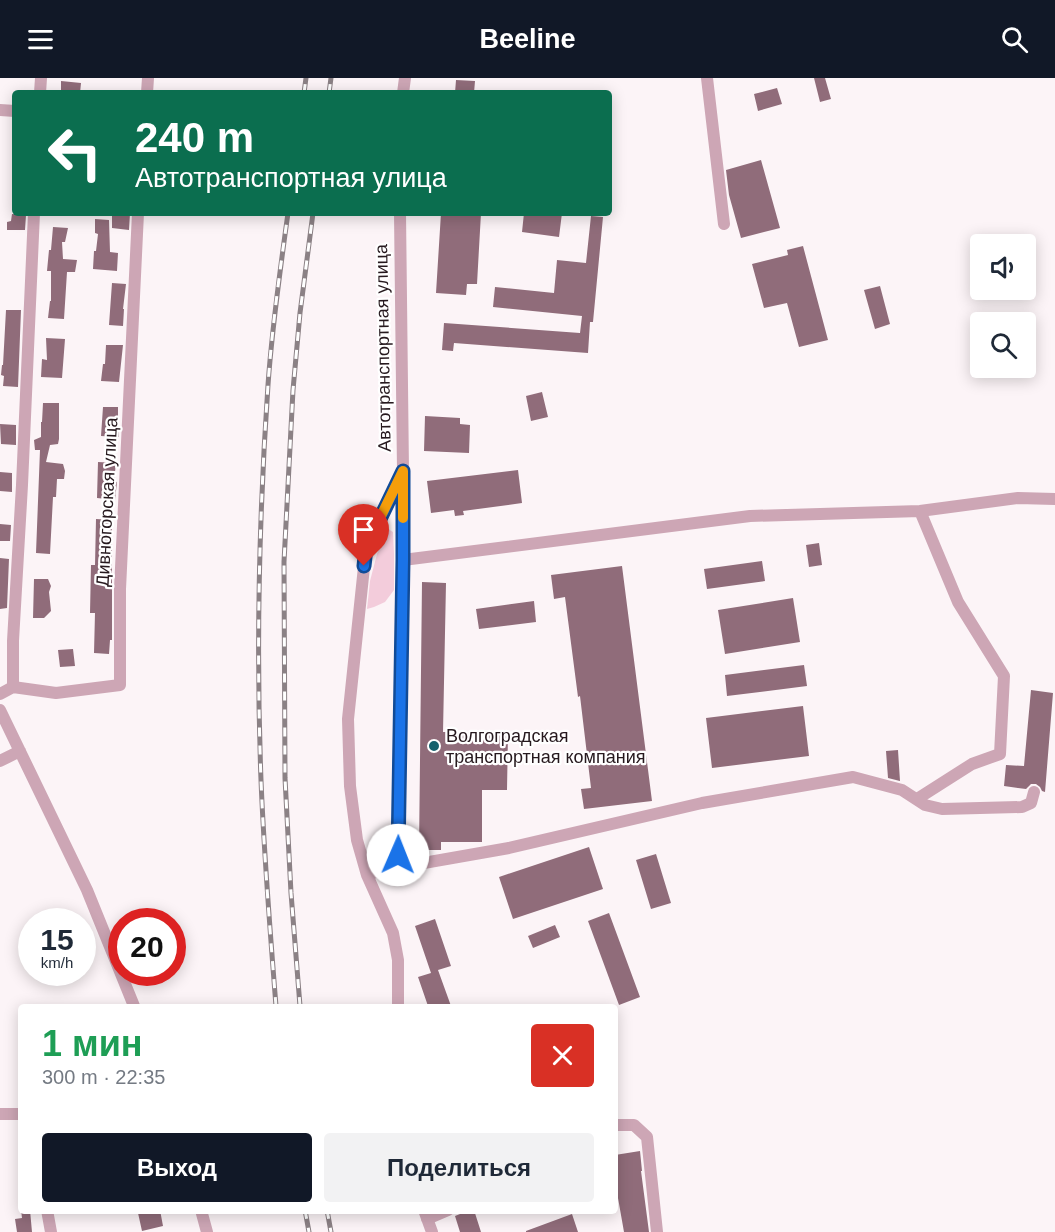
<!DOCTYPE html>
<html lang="ru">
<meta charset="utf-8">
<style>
body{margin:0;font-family:Helvetica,sans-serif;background:#f2f2f3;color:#1f2937;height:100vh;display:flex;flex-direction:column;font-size:22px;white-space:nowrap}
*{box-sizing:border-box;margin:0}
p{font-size:20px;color:#747a83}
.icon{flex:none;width:33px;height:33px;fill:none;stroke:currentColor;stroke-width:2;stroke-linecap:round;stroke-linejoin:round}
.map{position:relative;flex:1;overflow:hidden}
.panel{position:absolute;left:18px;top:926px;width:600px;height:210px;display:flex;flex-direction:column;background:#fff;border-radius:6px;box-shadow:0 3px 15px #0003}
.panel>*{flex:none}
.top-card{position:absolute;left:12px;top:12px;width:600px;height:126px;border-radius:6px;box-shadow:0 3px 15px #0003;background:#0b6e4f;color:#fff;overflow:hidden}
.controls{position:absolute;left:970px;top:156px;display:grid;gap:12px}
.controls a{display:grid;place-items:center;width:66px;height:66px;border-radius:6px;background:#fff;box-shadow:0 3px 15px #0003;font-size:30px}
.speed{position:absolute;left:18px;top:830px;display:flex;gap:12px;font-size:30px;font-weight:700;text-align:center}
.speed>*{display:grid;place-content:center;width:78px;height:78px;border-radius:50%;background:#fff;box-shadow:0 3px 15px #0003;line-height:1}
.speed small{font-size:15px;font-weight:400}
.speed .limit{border:9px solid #d22;background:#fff;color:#111}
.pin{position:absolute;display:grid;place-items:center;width:51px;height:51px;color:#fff;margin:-62px -26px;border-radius:50% 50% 50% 0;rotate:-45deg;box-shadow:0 0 6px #0007}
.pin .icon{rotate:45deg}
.me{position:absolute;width:66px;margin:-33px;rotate:1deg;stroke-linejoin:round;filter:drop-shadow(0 0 4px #0008)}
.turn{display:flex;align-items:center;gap:21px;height:126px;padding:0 24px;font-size:27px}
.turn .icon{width:78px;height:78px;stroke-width:2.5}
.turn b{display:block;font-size:42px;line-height:51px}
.round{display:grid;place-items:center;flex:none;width:63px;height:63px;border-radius:6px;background:#f2f2f3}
.summary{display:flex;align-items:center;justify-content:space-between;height:102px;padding:0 24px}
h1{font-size:36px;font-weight:700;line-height:45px;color:#1e9e55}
.cta{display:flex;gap:12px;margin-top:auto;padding:12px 24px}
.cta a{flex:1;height:69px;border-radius:6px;background:#111827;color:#fff;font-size:24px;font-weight:700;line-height:69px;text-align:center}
.cta a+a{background:#f2f2f3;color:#1f2937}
header{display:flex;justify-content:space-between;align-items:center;height:78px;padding:0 24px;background:#111827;color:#fff;font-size:27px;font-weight:700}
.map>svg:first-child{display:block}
</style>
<header><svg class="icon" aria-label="menu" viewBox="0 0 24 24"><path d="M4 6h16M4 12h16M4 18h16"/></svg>Beeline<svg class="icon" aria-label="search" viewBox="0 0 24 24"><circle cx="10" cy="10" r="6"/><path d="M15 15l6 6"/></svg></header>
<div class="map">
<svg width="1055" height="1154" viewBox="0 0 1055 1154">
<rect width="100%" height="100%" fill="#fcf4f7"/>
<!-- green -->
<path fill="#f3ccdb" d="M388 451 393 454 394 476V512L385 524 374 529 367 531 370 503 377 476Z"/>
<!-- building -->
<path fill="#906c7a" d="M814 0H825L831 21 820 24Z
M456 2 475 3 474 15H455Z
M61 3 81 5 80 15H61Z
M777 10 782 26 758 33 754 16Z
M761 82 780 150 741 160 729 117 726 92Z
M112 135H130L129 152 112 150Z
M441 135H481L477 206H467L466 217 436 215Z
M524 135H562L559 159 522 154Z
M12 136 26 137 25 152H7V144L11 143Z
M591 138 603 139 593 244H590L588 275 454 265 453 273 442 272 444 245 580 255 582 238 493 229 495 209 554 215 557 182 586 185Z
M95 141 109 142 110 174 118 175 117 193 93 191 94 173H96L98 156 95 155Z
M53 149 68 150 65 164H62L63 181 77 182 75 194H67L64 241 48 240 50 223H51V193H47L49 172H51Z
M803 168 828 262 799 269 787 225 764 230 752 186 788 177 787 172Z
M112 205 126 206 123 231H124L123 248 109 247Z
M880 208 890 246 875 251 864 212Z
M6 232H21L18 309 3 308 4 298 1 297 2 287H3Z
M46 260 65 261 62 300 41 299 42 281 47 282Z
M106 267H123L119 304 101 303 103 286H105Z
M542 314 548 339 531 343 526 318Z
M43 325H59V361L58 366 50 367 46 384 63 386 65 393 64 401H57L56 419H53L50 476 36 475 40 372H35L34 362 41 359V344H42Z
M103 329H118V351L119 352V359L101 358Z
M425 338 460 340V346L470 347 469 375 424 373Z
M0 346 16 347V367L1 366Z
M98 384 116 385 114 403 117 404 115 422 97 420Z
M518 392 522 425 463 433 464 437 455 438 454 432 431 435 427 403Z
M0 394 12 395V414L0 413Z
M96 441 112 442V562H110L109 576 94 575 95 535H90L91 487H95Z
M0 446 11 447 10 463H0Z
M819 465 822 487 809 489 806 467Z
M0 480 9 481 7 530 0 531Z
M762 483 765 503 707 511 704 491Z
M622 488 652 723 584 731 581 711 591 710 580 618 578 619 565 519 554 521 551 497Z
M34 501H48L51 508 49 514 51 533 44 540H33Z
M422 504 446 505 443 654 508 655 507 712H482V764H441V772H419Z
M793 520 800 564 725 576 718 532Z
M534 523 536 544 479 551 476 531Z
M73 571 75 588 60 589 58 572Z
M804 587 807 608 727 618 725 597Z
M1031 612 1053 615 1045 714 1042 713 1040 709 1036 706H1031L1026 711 1004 708 1006 687 1024 688Z
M803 628 809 678 712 690 706 640Z
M898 672 900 703 888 700 886 673Z
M589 769 603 811 513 841 499 799Z
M656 776 671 825 651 831 636 782Z
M609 835 640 919 619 927 588 843Z
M435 841 451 888 438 892 451 928H428L418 899 431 895 415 848Z
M555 847 560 859 533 870 528 858Z
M640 1073 642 1093H641L649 1154H624L615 1103V1077Z
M21 1132H30L32 1154H17L15 1141 22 1140Z
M138 1132H160L163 1148 142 1153 138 1135Z
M470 1132H474L481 1154H460L455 1138Z
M572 1136 578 1154H526V1153Z"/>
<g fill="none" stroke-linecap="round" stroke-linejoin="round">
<!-- minor -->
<path stroke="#cda6b5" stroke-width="12" d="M707 0 724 146
M40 15 41 0
M147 15 148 0
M403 15 405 0
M0 32 15 33
M403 482 750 438 920 433 1018 420 1055 421
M13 609 56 615 120 607V511L138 135
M0 616 13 609V563L22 407 34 135
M0 632 87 812 134 928
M0 683 20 673
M917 721 972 686 1000 676 1004 598 958 524 920 433
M395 787 398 777 403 482V396
M367 797 395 787 418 786 509 770 702 725 853 699 902 712 925 727 942 731 1022 729 1031 725 1034 714
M398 928V882L393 855 367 797 357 762 350 708 348 641 366 470 403 393 400 135
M0 1036H21
M615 1047H634L647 1059 657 1154
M47 1132 51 1154
M201 1132 207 1154
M424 1132 432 1154
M427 1141 448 1132"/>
<defs>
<path id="rail" d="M304 15 306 0
M329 15 331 0
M276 928C270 853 264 777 261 702 256 570 259 438 268 307 272 249 280 192 288 135
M300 928 291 815 285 700 284 484 293 312 300 235 313 135
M305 1132 309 1154
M327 1132 331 1154"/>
</defs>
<!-- rail casing -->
<use href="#rail" stroke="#8b8185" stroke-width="5"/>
<!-- rail -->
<use href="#rail" stroke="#fff" stroke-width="3" stroke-dasharray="9" stroke-linecap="butt"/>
</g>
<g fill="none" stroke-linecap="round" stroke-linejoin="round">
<defs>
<path id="route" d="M364 488 366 470 403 393V482L398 777"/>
</defs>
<!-- route casing -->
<use href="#route" stroke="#114b97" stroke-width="15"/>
<!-- route -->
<use href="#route" stroke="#1a73e8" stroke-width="10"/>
<!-- slow -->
<path stroke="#f59e0b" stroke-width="10" d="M381 438 403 393V440"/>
</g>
<!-- markers -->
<circle fill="#15616d" stroke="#fff" stroke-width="2" cx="434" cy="668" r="6"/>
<g text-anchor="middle" stroke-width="4.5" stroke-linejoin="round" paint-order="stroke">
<!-- street labels -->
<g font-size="18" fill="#26191e" stroke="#fff">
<text transform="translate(383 270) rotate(-91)" y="6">Автотранспортная улица</text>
<text transform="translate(107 424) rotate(-87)" y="6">Дивногорская улица</text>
</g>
<!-- poi labels -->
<g font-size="18" fill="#26191e" stroke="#fff" text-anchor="start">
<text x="446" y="664">Волгоградская<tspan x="446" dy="21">транспортная компания</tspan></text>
</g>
</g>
</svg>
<div class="controls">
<a><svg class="icon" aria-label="sound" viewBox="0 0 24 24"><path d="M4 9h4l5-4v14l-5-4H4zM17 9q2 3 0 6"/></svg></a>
<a><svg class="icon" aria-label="search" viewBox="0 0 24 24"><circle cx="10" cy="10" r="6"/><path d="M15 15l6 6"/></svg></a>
</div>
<div class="speed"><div>15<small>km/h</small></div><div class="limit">20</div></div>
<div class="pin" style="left:364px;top:488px;background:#d93025"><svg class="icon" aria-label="arrive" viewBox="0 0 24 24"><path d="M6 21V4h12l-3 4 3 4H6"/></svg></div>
<svg class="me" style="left:398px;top:777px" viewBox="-20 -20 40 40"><circle r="19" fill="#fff"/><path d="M0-13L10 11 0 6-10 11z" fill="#1a73e8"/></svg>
<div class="top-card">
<div class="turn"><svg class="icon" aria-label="left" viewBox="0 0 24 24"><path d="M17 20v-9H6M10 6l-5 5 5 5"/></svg><div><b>240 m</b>Автотранспортная улица</div></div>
</div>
<section class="panel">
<div class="summary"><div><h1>1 мин</h1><p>300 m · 22:35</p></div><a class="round" style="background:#d93025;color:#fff"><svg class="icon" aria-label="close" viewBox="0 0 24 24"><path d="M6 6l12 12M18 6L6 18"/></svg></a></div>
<div class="cta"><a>Выход</a><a>Поделиться</a></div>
</section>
</div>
